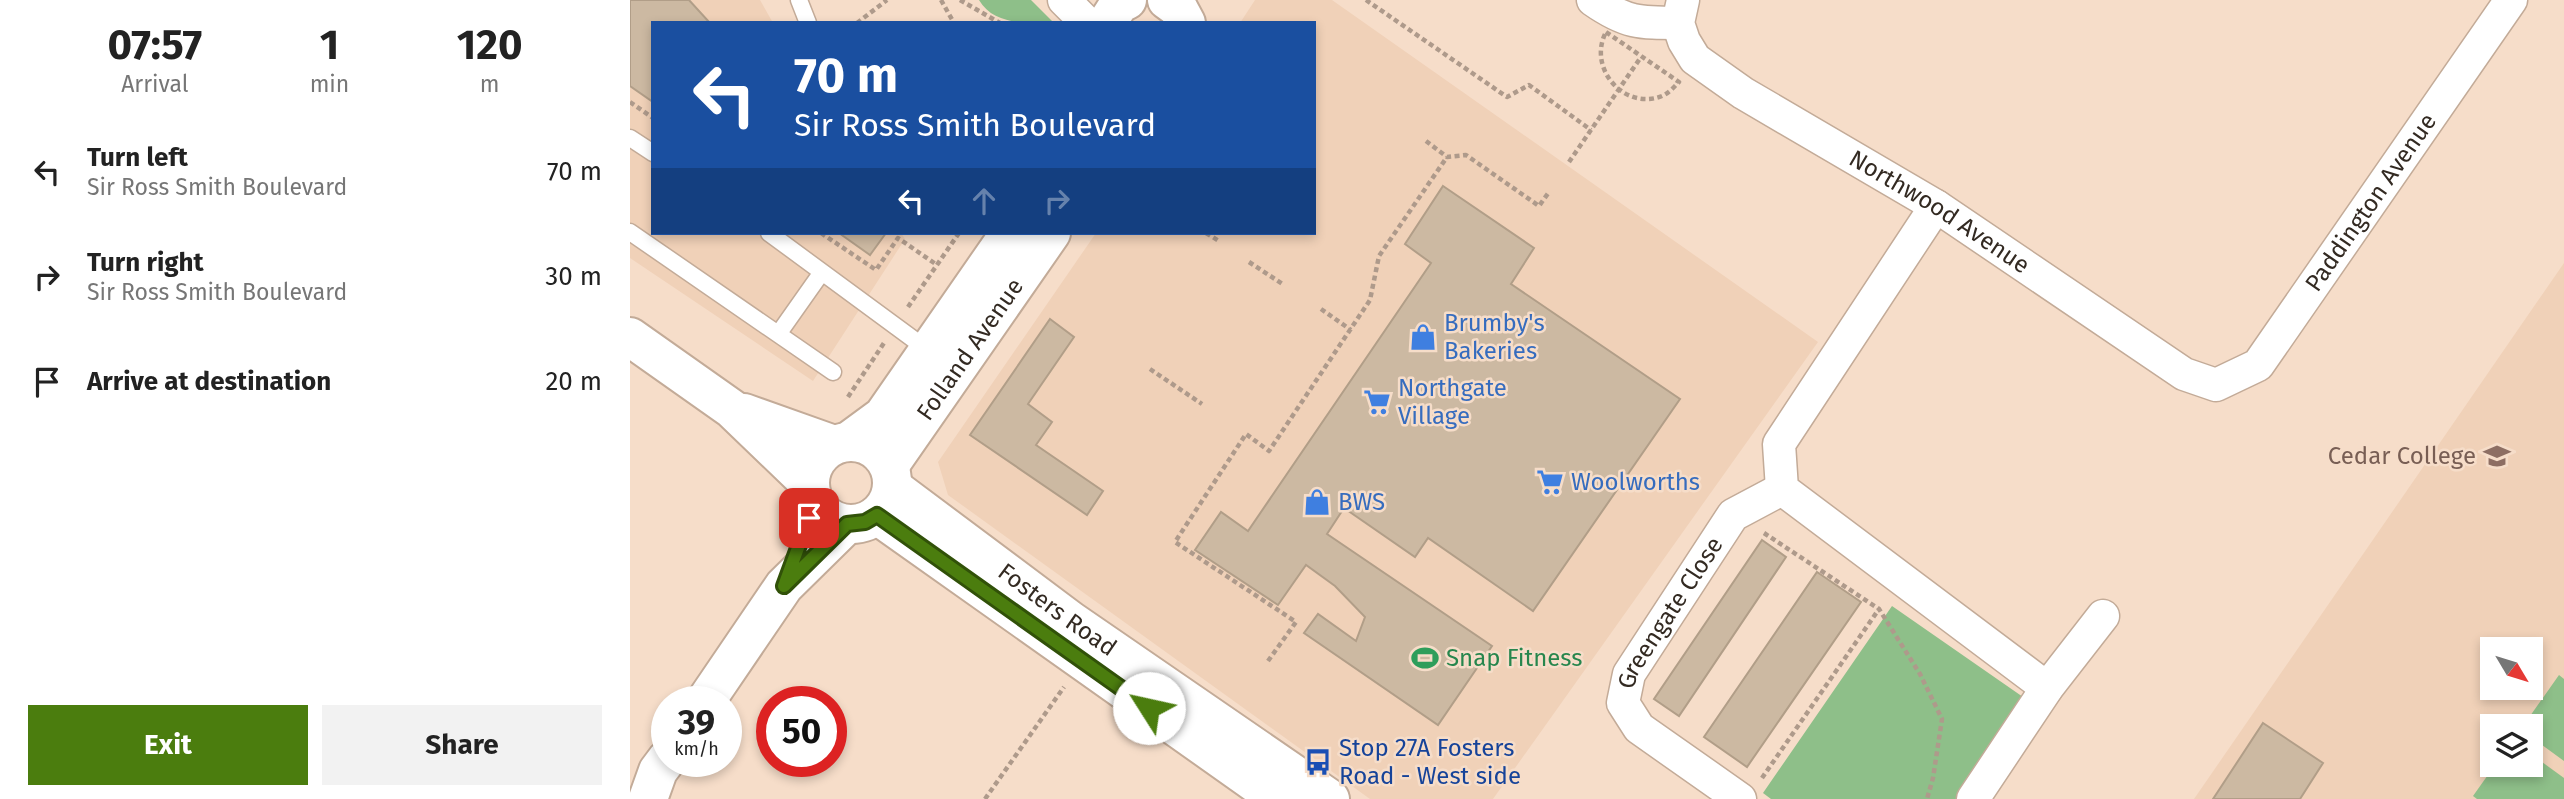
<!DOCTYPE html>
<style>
body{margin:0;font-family:"Fira Sans",sans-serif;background:#f2f2f2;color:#222;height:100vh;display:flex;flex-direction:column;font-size:26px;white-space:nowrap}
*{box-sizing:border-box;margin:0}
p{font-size:23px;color:#767676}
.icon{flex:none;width:38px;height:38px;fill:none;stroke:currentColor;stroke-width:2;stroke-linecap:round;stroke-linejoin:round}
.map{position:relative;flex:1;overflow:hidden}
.details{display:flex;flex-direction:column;background:#fff;width:630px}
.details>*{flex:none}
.hud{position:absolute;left:21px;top:21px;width:665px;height:214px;border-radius:0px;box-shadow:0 4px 10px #0003;background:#1a4fa0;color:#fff;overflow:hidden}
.needle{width:46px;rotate:128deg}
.tools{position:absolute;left:1850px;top:637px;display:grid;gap:14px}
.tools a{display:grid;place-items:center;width:63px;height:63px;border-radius:0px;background:#fff;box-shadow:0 4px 10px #0003;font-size:35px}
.speed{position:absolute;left:21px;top:686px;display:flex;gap:14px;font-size:35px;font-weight:700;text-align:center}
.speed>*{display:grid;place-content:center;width:91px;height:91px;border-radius:50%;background:#fff;box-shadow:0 4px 10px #0003;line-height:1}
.speed small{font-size:18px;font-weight:400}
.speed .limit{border:10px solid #d22;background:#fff;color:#111}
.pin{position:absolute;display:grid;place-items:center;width:60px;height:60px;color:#fff;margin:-30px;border-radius:14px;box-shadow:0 4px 10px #0006}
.me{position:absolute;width:77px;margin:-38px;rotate:305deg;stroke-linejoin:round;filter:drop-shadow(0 0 5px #0008)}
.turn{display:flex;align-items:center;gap:24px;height:147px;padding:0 28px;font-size:32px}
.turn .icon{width:91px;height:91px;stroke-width:2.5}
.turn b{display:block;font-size:49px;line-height:60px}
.lanes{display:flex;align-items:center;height:66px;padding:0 28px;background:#0003;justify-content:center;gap:35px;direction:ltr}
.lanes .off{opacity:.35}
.eta{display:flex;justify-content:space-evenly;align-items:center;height:119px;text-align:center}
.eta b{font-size:42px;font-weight:700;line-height:49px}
.action{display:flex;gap:14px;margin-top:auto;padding:14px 28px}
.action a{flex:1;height:80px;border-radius:0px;background:#4b7d0e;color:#fff;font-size:28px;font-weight:700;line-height:80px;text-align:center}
.action a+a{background:#f2f2f2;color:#222}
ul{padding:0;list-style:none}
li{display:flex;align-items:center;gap:21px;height:105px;padding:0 28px}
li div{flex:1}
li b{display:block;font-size:26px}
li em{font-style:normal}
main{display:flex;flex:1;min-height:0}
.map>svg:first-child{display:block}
</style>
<main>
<section class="details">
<div class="eta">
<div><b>07:57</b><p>Arrival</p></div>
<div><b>1</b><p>min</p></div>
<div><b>120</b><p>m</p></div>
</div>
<ul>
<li><svg class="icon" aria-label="left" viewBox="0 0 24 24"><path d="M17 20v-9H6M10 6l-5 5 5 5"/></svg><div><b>Turn left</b><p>Sir Ross Smith Boulevard</p></div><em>70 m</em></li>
<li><svg class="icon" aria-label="right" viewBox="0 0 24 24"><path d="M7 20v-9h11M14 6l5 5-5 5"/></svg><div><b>Turn right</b><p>Sir Ross Smith Boulevard</p></div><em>30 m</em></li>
<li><svg class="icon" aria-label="arrive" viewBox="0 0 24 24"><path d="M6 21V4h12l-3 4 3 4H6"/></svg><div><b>Arrive at destination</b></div><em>20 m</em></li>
</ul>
<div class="action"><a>Exit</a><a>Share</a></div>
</section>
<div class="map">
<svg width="1934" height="799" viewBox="0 0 1934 799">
<rect width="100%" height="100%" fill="#f6ddc9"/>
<!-- built -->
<path fill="#f0d1b8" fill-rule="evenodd" d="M0 0H130L143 23H23V233H271L275 239 183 381 0 258Z
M625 0H702L1188 342 863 799H740L318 495 308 462 466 233H684V23H610Z
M1934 263V799H1564ZM1862 649H1900V688H1862ZM1862 726H1900V765H1862Z"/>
<!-- green -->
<path fill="#8ebf89" d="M349 0H401L424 23C399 23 364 26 349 0Z
M1262 606 1393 697 1326 799H1141L1133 793Z
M1929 675 1934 679V761L1901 737 1900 726H1893Z
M1901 754 1934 778V799H1847L1843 796 1865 765H1900Z"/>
<!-- building -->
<path fill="#ccb9a2" stroke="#b19e88" stroke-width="2" d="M0 0H59L80 23H23V102L0 86Z
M813 186 904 248 881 284 1050 399 903 611 798 538 785 557 714 508 697 534 862 646 808 725 674 633 688 614 726 641 735 617 705 586 676 565 648 605 565 550 591 512 618 531 801 263 775 244Z
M209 233H256L240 255Z
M420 319 444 337 398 404 422 422 406 445 473 491 457 515 340 435Z
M1132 540 1156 557 1049 716 1024 699Z
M1187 572 1231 602 1117 767 1074 737Z
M1633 723 1693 763 1670 799H1583Z"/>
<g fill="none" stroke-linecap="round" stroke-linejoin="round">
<defs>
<path id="lane" d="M169 0 178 23
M0 138 23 153
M0 232 203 372
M139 233 298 350
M149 333 192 272"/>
<g id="street">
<path d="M434 0 457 23"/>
<path d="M963 0C996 23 1009 23 1048 23"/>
<path id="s1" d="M1053 0 1048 23 1054 41 1065 59 1113 93 1306 206 1554 374 1586 385 1628 365 1881 0"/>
<path d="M1306 206 1149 444 1152 489 1417 688"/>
<path id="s2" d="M1110 799 1009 728 993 703 999 674 1103 515 1152 489"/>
<path d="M1343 799 1417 688 1473 616"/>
</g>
<g id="secondary">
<path d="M537 0 548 8 556 23"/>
<path d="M477 23 489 4 497 0"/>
<path d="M0 337 102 409 180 484"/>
<path d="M114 413 204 445"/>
<path d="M219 441 253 416 380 233"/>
<circle cx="221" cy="483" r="41"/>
<path id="s3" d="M259 466 421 233"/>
<path id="s4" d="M262 487 441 621 700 799"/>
<path d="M247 515 648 799"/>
<path d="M75 702 154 586 217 524"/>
<path d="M18 799 28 771 37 759"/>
</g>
</defs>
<!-- lane casing -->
<use href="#lane" stroke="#c3ab98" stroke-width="19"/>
<!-- street casing -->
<use href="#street" stroke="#c3ab98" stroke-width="35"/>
<!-- secondary casing -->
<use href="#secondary" stroke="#c3ab98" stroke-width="42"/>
<!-- path -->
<path stroke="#ae9a8b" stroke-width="4.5" stroke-dasharray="5 3.5" stroke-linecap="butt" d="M311 0 324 23
M330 0 370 23
M736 0 877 97 899 85 961 130
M227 23 257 0
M976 32 1049 82C1044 87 1039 93 1032 96 994 111 957 68 976 32Z
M0 102 23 118
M796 141 817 157 836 155 909 206 919 192
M939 162 1011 57
M191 233 246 270 268 238 307 265
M576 233 589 241
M619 262 654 285
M278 307 329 233
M691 309 721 330
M520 369 572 404
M218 397 254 343
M1134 533 1249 609 1290 674 1312 719 1303 778 1297 799
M638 661 666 622 545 542 616 434 639 451 740 300 749 256 817 157
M1132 778 1249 609
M355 799 434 687"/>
<!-- lane -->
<use href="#lane" stroke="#fff" stroke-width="16"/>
<!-- street -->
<use href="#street" stroke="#fff" stroke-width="32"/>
<!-- secondary -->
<use href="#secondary" stroke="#fff" stroke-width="38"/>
</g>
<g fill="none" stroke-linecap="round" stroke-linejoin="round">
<defs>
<path id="route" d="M179 518 154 586 217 524 235 522 247 515 519 708"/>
</defs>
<!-- route casing -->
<use href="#route" stroke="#315109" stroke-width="18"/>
<!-- route -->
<use href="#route" stroke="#4b7d0e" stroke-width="12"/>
</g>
<!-- icons -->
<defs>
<symbol id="shop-bare" viewBox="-9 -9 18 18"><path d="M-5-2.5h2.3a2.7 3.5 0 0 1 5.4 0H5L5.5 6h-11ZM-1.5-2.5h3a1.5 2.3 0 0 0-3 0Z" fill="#3f7fe0" stroke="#f6ddc9" stroke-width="2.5" paint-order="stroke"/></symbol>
<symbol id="supermarket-bare" viewBox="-9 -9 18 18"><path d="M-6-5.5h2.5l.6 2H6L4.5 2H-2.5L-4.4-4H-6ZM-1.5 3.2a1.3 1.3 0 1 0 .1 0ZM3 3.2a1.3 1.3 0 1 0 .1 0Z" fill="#3f7fe0" stroke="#f6ddc9" stroke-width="2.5" paint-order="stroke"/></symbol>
<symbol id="school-bare" viewBox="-9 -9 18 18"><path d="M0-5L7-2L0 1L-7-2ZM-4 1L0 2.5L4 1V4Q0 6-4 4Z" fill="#8d6e63" stroke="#f6ddc9" stroke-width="2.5" paint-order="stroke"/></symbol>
<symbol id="stadium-bare" viewBox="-9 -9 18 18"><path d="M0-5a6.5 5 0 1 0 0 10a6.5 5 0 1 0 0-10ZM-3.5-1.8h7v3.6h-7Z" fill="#2e9e5b" stroke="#f6ddc9" stroke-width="2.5" paint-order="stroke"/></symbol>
<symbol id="bus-bare" viewBox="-9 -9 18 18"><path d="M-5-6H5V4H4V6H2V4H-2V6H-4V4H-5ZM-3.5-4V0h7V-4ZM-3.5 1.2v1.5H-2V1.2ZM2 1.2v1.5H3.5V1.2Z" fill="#1a4fb4" stroke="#f6ddc9" stroke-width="2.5" paint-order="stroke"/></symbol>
</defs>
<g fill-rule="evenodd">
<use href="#shop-bare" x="774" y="318" width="38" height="38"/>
<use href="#supermarket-bare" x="728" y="383" width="38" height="38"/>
<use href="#school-bare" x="1848" y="437" width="38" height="38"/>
<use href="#supermarket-bare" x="901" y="463" width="38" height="38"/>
<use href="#shop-bare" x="668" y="483" width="38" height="38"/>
<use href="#stadium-bare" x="776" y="639" width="38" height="38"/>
<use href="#bus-bare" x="669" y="743" width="38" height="38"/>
</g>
<g text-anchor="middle" stroke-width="5" stroke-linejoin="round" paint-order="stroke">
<!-- street labels -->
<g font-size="24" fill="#332a22" stroke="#f6ddc9">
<text dy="8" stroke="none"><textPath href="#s1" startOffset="924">Paddington Avenue</textPath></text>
<text dy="8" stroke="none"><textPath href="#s1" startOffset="352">Northwood Avenue</textPath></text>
<text dy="8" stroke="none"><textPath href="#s3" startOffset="142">Folland Avenue</textPath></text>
<text dy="8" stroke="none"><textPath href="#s4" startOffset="206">Fosters Road</textPath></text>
<text dy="8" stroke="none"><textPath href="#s2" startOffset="256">Greengate Close</textPath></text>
</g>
<!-- shop labels -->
<g font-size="24" fill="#366cbe" stroke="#f6ddc9" text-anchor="start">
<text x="814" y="331">Brumby's<tspan x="814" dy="28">Bakeries</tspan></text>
<text x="768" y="396">Northgate<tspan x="768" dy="28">Village</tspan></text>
<text x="941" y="490">Woolworths</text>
<text x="708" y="510">BWS</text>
</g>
<!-- education labels -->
<g font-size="24" fill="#785e54" stroke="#f6ddc9" text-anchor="end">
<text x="1846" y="464">Cedar College</text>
</g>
<!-- leisure labels -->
<g font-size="24" fill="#27864d" stroke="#f6ddc9" text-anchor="start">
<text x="816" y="666">Snap Fitness</text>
</g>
<!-- transit labels -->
<g font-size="24" fill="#164399" stroke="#f6ddc9" text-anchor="start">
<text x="709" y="756">Stop 27A Fosters<tspan x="709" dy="28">Road - West side</tspan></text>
</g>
</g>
</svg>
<div class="tools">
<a><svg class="needle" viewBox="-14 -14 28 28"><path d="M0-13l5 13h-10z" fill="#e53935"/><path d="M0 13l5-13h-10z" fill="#767676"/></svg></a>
<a><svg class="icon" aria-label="layers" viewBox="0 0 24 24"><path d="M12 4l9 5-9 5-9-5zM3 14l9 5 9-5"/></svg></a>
</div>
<div class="speed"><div>39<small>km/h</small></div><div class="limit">50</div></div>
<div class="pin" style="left:179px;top:518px;background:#d93025"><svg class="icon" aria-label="arrive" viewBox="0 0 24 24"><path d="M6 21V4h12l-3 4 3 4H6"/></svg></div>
<svg class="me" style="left:519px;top:708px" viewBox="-20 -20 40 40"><circle r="19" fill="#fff"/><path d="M0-13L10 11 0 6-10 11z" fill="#4b7d0e"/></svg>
<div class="hud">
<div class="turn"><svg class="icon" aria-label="left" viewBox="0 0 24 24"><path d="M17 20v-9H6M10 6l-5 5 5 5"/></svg><div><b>70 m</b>Sir Ross Smith Boulevard</div></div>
<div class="lanes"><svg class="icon" aria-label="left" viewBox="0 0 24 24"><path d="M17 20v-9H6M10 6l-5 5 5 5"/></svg><svg class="icon off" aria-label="ahead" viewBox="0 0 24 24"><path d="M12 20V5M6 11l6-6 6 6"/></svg><svg class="icon off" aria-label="right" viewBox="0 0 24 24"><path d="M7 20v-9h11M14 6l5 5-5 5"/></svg></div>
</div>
</div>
</main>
